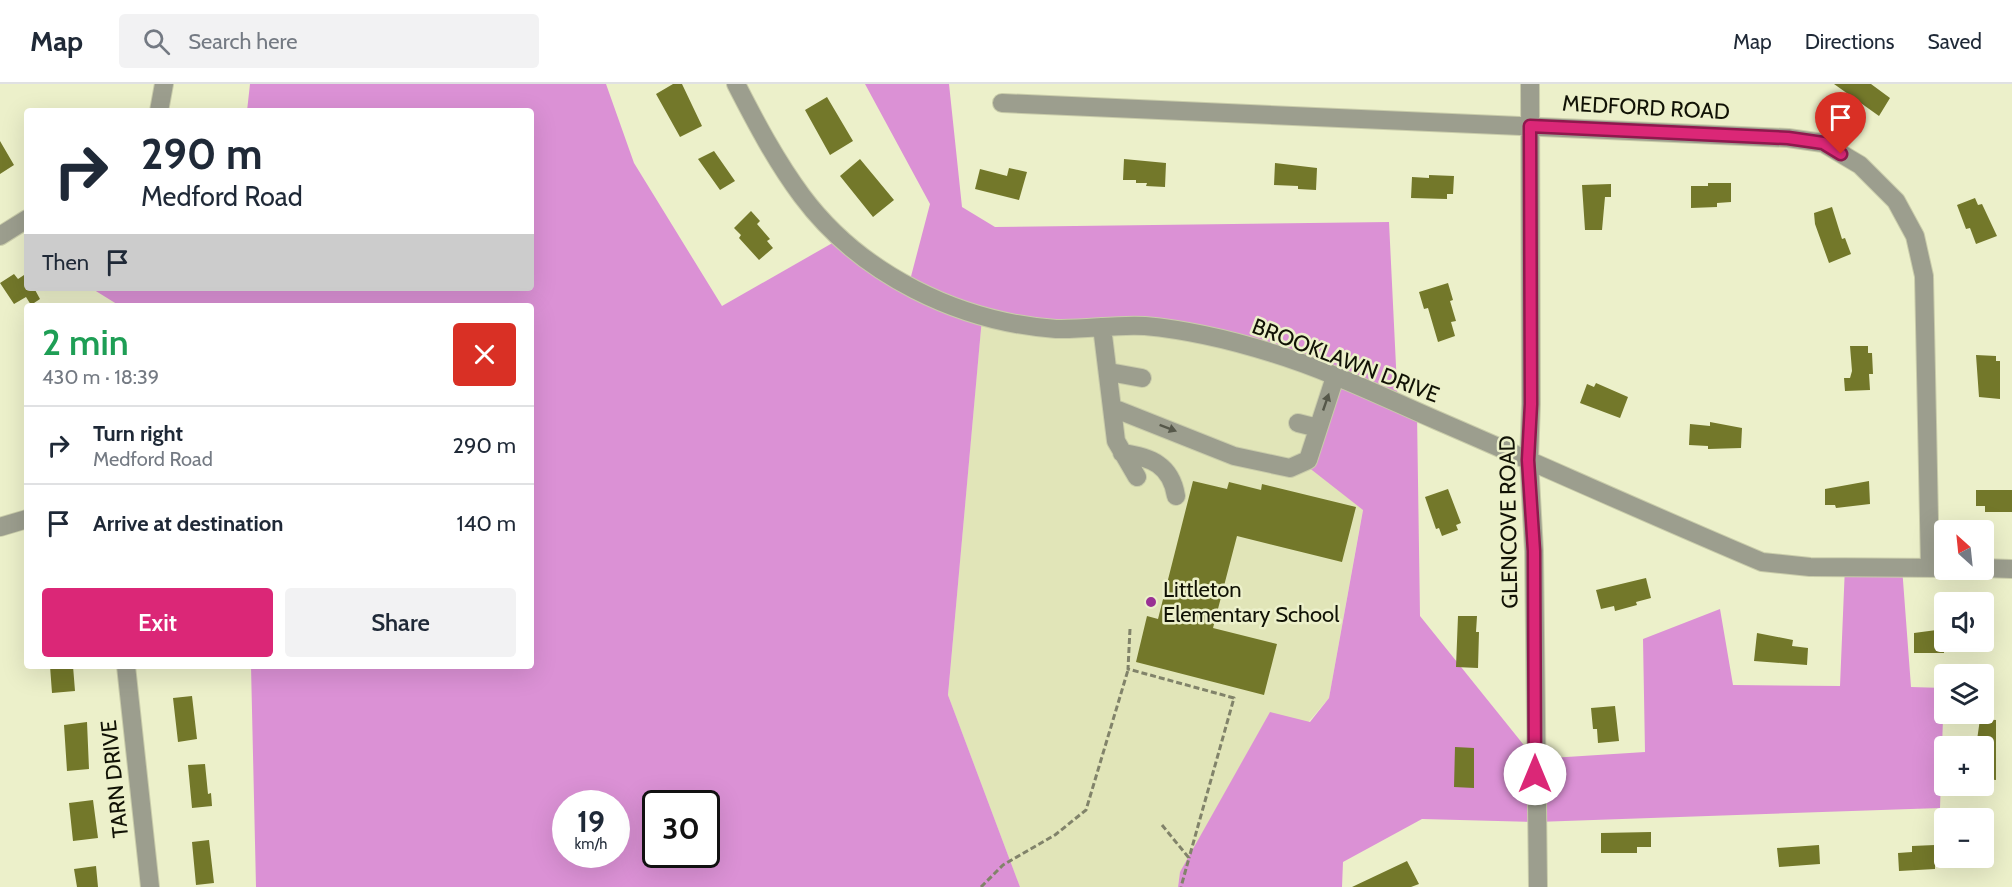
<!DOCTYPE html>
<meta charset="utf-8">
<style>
body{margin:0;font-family:Cabin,sans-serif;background:#f2f2f3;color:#1f2937;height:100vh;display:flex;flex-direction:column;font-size:22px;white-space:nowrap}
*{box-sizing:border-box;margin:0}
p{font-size:20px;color:#747a83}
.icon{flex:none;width:33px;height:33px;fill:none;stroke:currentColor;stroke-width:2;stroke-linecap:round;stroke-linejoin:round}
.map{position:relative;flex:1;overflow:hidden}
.details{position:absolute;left:24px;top:219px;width:510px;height:366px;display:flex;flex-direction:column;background:#fff;border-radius:6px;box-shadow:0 6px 24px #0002}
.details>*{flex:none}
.hud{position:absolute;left:24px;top:24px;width:510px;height:183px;border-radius:6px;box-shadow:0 6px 24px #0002;background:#fff;color:#1f2937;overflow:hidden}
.needle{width:39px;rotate:333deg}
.tools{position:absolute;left:1934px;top:436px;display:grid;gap:12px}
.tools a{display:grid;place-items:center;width:60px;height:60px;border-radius:6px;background:#fff;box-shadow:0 6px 24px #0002;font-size:30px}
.speed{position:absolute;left:552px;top:706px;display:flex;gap:12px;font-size:30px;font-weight:700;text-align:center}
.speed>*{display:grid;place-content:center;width:78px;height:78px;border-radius:50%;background:#fff;box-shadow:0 6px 24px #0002;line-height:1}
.speed small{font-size:15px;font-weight:400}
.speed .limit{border:3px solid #111;border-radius:9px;background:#fff;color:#111}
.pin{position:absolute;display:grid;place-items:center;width:51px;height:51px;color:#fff;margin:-62px -26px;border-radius:50% 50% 50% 0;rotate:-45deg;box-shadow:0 0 6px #0007}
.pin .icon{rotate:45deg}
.me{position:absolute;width:66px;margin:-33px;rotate:0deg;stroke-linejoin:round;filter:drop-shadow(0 0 4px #0008)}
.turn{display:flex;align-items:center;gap:21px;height:126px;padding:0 18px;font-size:27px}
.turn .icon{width:78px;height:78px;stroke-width:2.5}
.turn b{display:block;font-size:42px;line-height:51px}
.then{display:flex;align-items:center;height:57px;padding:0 18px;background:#0003;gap:12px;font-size:22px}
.round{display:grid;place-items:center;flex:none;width:63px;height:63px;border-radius:6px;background:#f2f2f3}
.overview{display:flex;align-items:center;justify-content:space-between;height:102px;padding:0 18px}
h1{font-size:36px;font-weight:600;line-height:45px;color:#1e9e55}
.action{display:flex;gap:12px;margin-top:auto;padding:12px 18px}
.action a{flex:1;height:69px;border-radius:6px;background:#db2777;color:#fff;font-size:24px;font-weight:600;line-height:69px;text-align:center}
.action a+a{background:#f2f2f3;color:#1f2937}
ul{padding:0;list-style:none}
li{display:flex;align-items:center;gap:18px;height:78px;padding:0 18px;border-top:2px solid #e0e1e3}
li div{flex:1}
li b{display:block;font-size:22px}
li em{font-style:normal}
header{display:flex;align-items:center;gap:36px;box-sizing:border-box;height:84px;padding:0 30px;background:#fff;border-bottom:2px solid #e0e1e3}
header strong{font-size:28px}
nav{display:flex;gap:33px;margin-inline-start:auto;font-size:21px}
.search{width:420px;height:54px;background:#f2f2f3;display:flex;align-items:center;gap:15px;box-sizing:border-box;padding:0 21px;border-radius:6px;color:#747a83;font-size:22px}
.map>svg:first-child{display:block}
</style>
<header>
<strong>Map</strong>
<div class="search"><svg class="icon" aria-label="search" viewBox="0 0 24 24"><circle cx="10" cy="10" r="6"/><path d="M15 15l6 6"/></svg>Search here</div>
<nav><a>Map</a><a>Directions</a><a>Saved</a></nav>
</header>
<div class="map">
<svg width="2012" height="803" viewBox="0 0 2012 803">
<rect width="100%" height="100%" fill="#ecf0ca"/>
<!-- built -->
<path fill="#e1e5b8" d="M982 233 1213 251 1333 295 1304 379 1363 425 1329 614 1180 788 1178 803H1020L948 611Z"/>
<!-- forest -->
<path fill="#db91d5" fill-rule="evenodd" d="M250 0H606L634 79 722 222 843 153 909 200 930 120 865 0H949L962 123 995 143 1389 138 1398 323 1417 329 1420 532 1535 675 1645 668 1643 555 1720 525 1733 601 1840 602 1845 482 1902 483 1911 603 1944 604 1940 724 1536 738 1422 735 1343 778 1342 803H1178L1180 788 1270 628 1310 638 1329 614 1363 426 1303 379 1333 295 1213 251 982 234 948 611 1020 803H256L251 582H531V222H120L91 204H531V27H247ZM566 720H616V771H566ZM656 720H706V771H656Z"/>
<!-- building -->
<path fill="#73782a" d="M673 0H682L702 42 680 53 656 10Z
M1834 0H1871L1890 14 1879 32Z
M827 13 853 57 830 71 805 26Z
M0 57 14 81 0 90Z
M714 67 735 97 720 106 698 75Z
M860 75 894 116 873 133 840 92Z
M1124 75 1166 79 1165 103 1146 102 1147 99H1136V96H1123Z
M1275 79 1317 84 1316 106 1298 105V102L1274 101Z
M1009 84 1027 88 1019 116 975 105 980 85 1007 92Z
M1429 91 1454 92 1453 110H1447V115L1411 114 1412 93 1429 94Z
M1708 99H1731V118L1717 119V123L1691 124V102H1708Z
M1611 100V113H1605L1602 146H1585L1582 101Z
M1975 114 1978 121 1982 120 1997 152 1976 160 1970 144 1966 145 1957 121Z
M1832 123 1842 155 1845 154 1851 170 1829 179 1815 140 1814 129Z
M751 127 760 137 757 140 770 155 767 157 773 164 759 176 739 154 741 151 734 144Z
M27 189V204H34L40 215 31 221 26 213 14 220 0 199 14 190 18 195Z
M1448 199 1453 216 1450 217 1456 237 1451 238 1455 252 1438 258 1428 224 1424 225 1419 208Z
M1850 262H1868V269H1872L1873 290H1869L1870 306 1845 307 1844 294H1850L1852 287Z
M1976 271 1996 272V277H2000V315L1979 313Z
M1596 299 1628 313 1620 334 1580 319 1587 300 1594 303Z
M1710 338 1742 344 1741 364 1708 365V362L1689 361 1690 340 1710 342Z
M1193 397 1227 405 1229 398 1261 406 1262 400 1356 423 1342 478 1237 452 1213 544 1277 560 1264 611 1136 578 1147 532 1158 535Z
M1869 397 1870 420 1836 424 1835 421H1825V405Z
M1448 405 1461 439 1456 441 1458 446 1442 452 1439 444 1436 445 1425 413Z
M1976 406H2012V428H1985V422H1976Z
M1646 494 1651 514 1636 518 1637 521 1615 527 1614 522 1601 525 1596 506Z
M1458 532H1477L1476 548H1479L1478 584 1456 583Z
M1944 545V569H1914V549Z
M1757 549 1793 556 1792 562 1808 564 1807 581 1754 577Z
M50 582H73L75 607 52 609Z
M192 612 197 655 178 658 173 614Z
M1615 622 1619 657 1598 659 1597 645H1593L1591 624Z
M1980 635 1996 636V696L1983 695V663H1976Z
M87 638 89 685 67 687 64 641Z
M1455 663 1474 664V704L1454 703Z
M205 680 208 710 211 709 212 722 192 724 188 681Z
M93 716 98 754 73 757 69 719Z
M1651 748V763H1637V769H1601V749Z
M209 756 214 799 196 801 192 758Z
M1819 761 1820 780 1779 783 1777 764Z
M1935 761V785L1899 787 1898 769 1912 768V762Z
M1407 777 1419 800 1411 803H1352Z
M96 782 98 803H77L74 785Z"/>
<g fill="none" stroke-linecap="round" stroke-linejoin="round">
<defs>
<path id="minor" d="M736 0C756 39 776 77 802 112 861 191 959 238 1056 245 1086 246 1116 240 1145 242 1188 246 1231 256 1272 269 1328 286 1383 313 1436 336 1545 383 1653 432 1762 478L1810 483 1944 484
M1530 0 1531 320 1529 376 1534 467 1538 803
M1002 19 1788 54 1823 59 1860 81 1896 117 1915 152 1924 192 1930 484
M159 27 164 0
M0 152 27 135
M1102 243 1116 357 1137 393
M1109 288 1142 294
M1113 324 1234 372 1290 384 1308 376 1335 293
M1298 339 1318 344
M1122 369C1151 373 1171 381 1176 412
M0 443 27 435
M1983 484 2012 485
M126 582 150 803"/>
</defs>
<!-- minor casing -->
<use href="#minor" stroke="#c9ccaa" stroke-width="20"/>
<!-- path -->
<path stroke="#81836a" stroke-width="3" stroke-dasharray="6 3" stroke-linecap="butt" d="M1130 545 1128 585 1234 614 1189 774
M1162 741 1189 774 1181 803
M981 803 1003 781 1055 751 1086 726 1128 586"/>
<!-- minor -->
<use href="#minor" stroke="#9c9e8e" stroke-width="18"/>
</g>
<!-- one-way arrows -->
<defs><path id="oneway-solid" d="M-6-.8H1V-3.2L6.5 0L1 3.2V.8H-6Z" transform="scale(1.5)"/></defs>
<g fill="#56584a">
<use href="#oneway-solid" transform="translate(1326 318) rotate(-71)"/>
<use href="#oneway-solid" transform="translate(1168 344) rotate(21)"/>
</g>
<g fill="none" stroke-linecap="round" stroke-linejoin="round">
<defs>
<path id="route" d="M1535 690 1534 467 1528 376 1531 320 1530 42 1788 54 1823 59 1841 70"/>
</defs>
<!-- route casing -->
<use href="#route" stroke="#8e194d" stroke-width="15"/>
<!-- route -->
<use href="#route" stroke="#db2777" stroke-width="10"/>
</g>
<!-- markers -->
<circle fill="#993194" stroke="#ecf0ca" stroke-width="2" cx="1151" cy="518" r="6"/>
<g text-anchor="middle" stroke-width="5" stroke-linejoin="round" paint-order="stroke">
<!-- street labels -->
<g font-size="22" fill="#111205" stroke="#ecf0ca">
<text transform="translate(1646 23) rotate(3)" y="8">MEDFORD ROAD</text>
<text transform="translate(1346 276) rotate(21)" y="8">BROOKLAWN DRIVE</text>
<text transform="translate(1508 438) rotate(-91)" y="8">GLENCOVE ROAD</text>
<text transform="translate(114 695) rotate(-96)" y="8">TARN DRIVE</text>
</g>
<!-- poi labels -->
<g font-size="22" fill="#111205" stroke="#ecf0ca" text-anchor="start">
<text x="1163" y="513">Littleton<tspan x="1163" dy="25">Elementary School</tspan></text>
</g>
</g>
</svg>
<div class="tools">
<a><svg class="needle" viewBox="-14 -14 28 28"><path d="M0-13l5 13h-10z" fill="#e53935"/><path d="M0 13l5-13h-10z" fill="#747a83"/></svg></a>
<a><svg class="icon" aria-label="sound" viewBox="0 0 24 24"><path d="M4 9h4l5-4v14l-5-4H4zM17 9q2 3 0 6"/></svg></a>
<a><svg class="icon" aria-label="layers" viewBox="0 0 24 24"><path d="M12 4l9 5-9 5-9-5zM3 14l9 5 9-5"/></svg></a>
<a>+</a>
<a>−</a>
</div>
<div class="speed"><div>19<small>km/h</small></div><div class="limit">30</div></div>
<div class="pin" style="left:1841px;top:70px;background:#d93025"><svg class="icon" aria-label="arrive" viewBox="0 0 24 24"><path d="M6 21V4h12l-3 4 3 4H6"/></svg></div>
<svg class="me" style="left:1535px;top:690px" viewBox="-20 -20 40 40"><circle r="19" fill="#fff"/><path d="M0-13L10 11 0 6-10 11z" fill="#db2777"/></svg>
<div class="hud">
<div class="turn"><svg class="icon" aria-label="right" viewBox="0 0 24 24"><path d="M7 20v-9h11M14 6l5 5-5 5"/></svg><div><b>290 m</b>Medford Road</div></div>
<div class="then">Then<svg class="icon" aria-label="arrive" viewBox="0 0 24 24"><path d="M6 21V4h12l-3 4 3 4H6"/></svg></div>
</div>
<section class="details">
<div class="overview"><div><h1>2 min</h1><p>430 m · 18:39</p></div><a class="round" style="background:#d93025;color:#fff"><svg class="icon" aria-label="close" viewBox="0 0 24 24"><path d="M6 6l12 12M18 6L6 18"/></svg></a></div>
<ul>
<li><svg class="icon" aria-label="right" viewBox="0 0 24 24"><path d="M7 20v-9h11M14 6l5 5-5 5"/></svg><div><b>Turn right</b><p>Medford Road</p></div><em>290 m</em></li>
<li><svg class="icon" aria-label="arrive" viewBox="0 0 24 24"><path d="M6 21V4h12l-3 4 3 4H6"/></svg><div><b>Arrive at destination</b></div><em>140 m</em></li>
</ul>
<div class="action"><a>Exit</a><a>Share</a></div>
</section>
</div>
